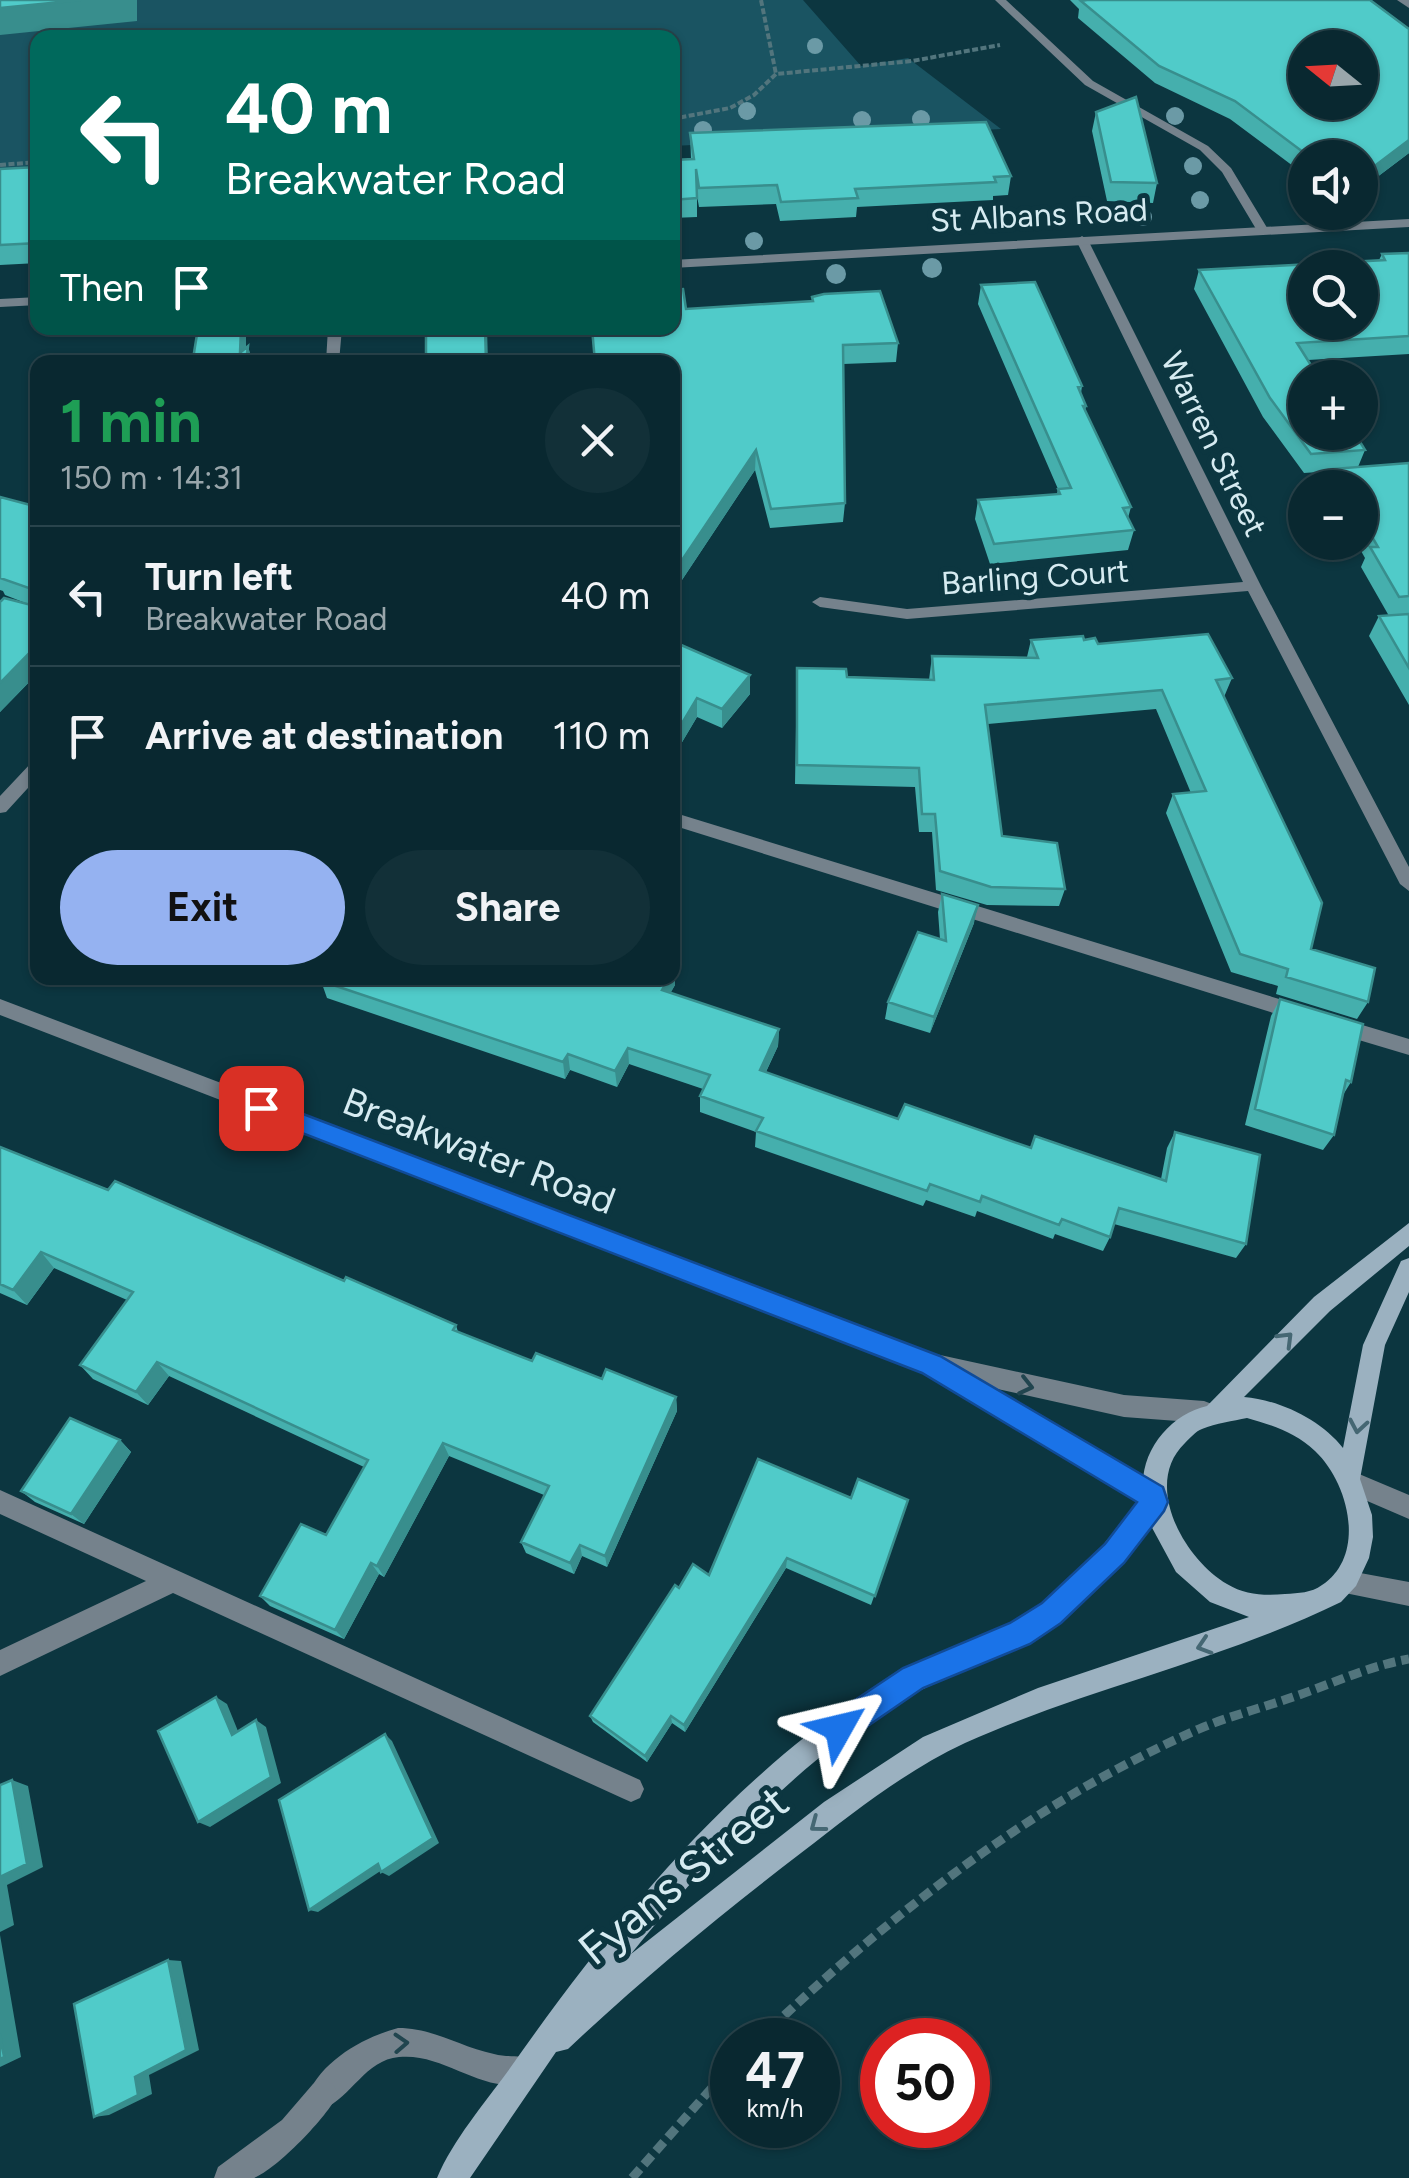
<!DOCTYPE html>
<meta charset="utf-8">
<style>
body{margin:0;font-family:Figtree,sans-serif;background:#123038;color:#f1f3f6;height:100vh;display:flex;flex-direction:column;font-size:38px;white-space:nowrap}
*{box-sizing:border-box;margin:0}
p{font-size:32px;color:#99a6ab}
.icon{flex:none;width:55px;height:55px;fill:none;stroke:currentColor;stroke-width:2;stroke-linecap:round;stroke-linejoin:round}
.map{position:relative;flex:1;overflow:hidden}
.details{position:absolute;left:30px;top:355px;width:650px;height:630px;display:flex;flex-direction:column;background:#092830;border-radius:20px;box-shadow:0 2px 8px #0004,0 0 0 2px #29444c}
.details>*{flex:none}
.top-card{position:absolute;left:30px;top:30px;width:650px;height:305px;border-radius:20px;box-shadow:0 2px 8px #0004,0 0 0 2px #29444c;background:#00695c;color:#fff;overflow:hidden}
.needle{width:65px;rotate:288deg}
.buttons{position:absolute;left:1288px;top:30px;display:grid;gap:20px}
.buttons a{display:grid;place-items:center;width:90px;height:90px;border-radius:50%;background:#092830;box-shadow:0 2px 8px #0004,0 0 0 2px #29444c;font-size:50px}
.speed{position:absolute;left:710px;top:2018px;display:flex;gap:20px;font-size:50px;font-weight:700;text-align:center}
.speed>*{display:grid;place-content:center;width:130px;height:130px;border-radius:50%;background:#092830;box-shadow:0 2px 8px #0004,0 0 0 2px #29444c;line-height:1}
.speed small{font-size:25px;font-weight:400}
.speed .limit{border:15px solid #d22;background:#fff;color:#111}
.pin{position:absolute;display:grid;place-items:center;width:85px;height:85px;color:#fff;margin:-42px;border-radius:20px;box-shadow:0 5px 15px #0006}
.me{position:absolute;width:110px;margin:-55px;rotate:53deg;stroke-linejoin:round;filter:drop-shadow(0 0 8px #0008)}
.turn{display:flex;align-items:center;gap:35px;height:210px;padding:0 30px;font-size:45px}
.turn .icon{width:130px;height:130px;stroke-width:2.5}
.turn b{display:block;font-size:70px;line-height:85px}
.then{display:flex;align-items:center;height:95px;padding:0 30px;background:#0003;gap:20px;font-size:38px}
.round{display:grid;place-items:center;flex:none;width:105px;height:105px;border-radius:52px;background:#123038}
.summary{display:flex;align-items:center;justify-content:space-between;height:170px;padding:0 30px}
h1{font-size:60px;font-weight:700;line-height:75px;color:#1e9e55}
.button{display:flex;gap:20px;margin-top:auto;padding:20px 30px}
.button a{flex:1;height:115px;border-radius:60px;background:#95b2f1;color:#111;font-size:40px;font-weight:700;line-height:115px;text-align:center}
.button a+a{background:#123038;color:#f1f3f6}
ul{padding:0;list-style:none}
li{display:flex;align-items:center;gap:30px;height:140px;padding:0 30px;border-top:2px solid #29444c}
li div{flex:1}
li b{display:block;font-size:38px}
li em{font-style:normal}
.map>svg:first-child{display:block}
</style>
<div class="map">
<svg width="1409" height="2178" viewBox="0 0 1409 2178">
<rect width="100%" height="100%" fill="#0c3640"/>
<!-- green -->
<path fill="#1a5462" d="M0 0H803L861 66 908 58 1001 129 673 146 672 38H38L37 179 0 181Z"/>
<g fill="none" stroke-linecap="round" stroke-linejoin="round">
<!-- path-far1 -->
<path stroke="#52757d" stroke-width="4" stroke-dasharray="6 2.5" stroke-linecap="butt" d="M761 0 776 74
M672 119 730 108 754 95 776 74 912 61 1000 45
M0 165 38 162"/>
<!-- path -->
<path stroke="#52757d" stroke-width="9" stroke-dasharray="12 6" stroke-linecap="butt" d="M758 2040C890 1915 1031 1803 1199 1729 1229 1716 1262 1708 1293 1697 1332 1684 1368 1666 1409 1659
M632 2178 732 2065"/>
<!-- service -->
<path fill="#75828c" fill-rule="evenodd" d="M672 812 1302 1006 1309 1008 1312 1014 1309 1020 1302 1022 672 825Z
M1339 1018 1409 1039V1055L1332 1032 1329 1026 1332 1020Z
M0 1490 640 1780 644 1789 640 1798 631 1802 622 1798 173 1593 0 1676V1650L146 1581 0 1514Z
M398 2028C434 2028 460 2047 494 2054 508 2058 521 2054 534 2060L538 2070 534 2080C487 2100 447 2052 399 2057 365 2060 352 2097 323 2109L313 2104 308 2094C323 2060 364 2037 398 2028Z"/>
<!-- minor -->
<path fill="#75828c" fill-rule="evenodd" d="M995 0H1006L1093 81 1208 146 1231 168 1269 231 1267 234H1259L1222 172 1200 150 1085 85Z
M1397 0H1409V8Z
M1082 236 1088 240 1261 586 1409 867V891L1400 884 1248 591 907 619 820 607 812 602 820 597 907 609 1243 582 1076 240Z
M328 328H342L339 362H326Z
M38 760V777L6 812 0 813V796L32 762Z
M323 2079 333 2084 338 2094C328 2116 277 2169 254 2178 244 2178 225 2178 214 2178L218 2167 282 2120 313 2084Z"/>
<!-- tertiary -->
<path fill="#75828c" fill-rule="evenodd" d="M1409 219V227L672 268V260Z
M38 297V305L0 307V299Z
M0 999 931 1353 1124 1395 1204 1401 1212 1404 1215 1412 1212 1420 1204 1423 1124 1417 993 1388 1162 1488 1166 1496 1162 1504 1154 1508 938 1381 936 1376 0 1015Z
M1352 1471 1409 1495V1519L1344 1491 1340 1483 1344 1475Z
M1344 1570 1409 1582V1606L1335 1591 1332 1582 1335 1573Z"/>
<!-- secondary -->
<path fill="#9bb1c0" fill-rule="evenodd" d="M1409 1223V1246L1330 1311 1244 1397C1280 1400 1321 1420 1343 1448L1363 1345 1401 1261 1409 1258V1292L1385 1345 1360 1479 1372 1515 1373 1537 1369 1558 1356 1586 1341 1602C1221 1661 1087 1688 965 1743 905 1771 853 1813 801 1853 720 1915 642 1979 568 2049L556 2052 470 2178H437C453 2140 484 2104 508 2071 604 1934 715 1797 853 1701 908 1663 973 1649 1029 1614 1076 1584 1110 1536 1144 1494 1137 1454 1170 1414 1207 1406L1314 1297ZM1247 1418C1272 1425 1296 1433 1315 1451 1349 1483 1367 1555 1322 1585 1311 1593 1299 1593 1285 1594 1265 1596 1245 1595 1227 1584 1184 1559 1142 1484 1185 1443 1190 1438 1196 1431 1202 1429 1216 1423 1233 1421 1247 1418ZM1150 1524 1176 1572 1210 1602 1249 1617 1038 1688 923 1737 824 1802 631 1954C700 1868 794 1766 888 1708 939 1676 1001 1663 1051 1628 1091 1601 1120 1562 1150 1524Z"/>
</g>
<!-- trees -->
<g fill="#6b9aa6">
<circle cx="815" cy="46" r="8"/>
<circle cx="747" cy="111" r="9"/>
<circle cx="1175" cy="116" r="9"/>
<circle cx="921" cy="119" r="9"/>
<circle cx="862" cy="120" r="9"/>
<circle cx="703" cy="130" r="9"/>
<circle cx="1193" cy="166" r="9"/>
<circle cx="1200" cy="200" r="9"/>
<circle cx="1143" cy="217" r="9"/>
<circle cx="754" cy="241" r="9"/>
<circle cx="932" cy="268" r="10"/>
<circle cx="836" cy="274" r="10"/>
</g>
<!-- wall -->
<path fill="#45afad" d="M1070 0H1370L1409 29V153L1360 190V158H1305V175L1230 119 1155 83 1078 18 1079 9Z
M1096 112 1157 183 1153 203 1107 201 1092 131Z
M690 133 1011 176 1008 195 993 196V200L857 207 856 217 780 221 776 204 699 207 697 196V217L672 218V160L691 159Z
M38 167V263L0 265V169Z
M1409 253V354L1308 360 1365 450 1358 467 1409 463V705L1369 636 1379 616H1389L1361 567 1365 558 1356 542H1360V488H1325L1332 471 1304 473 1263 417 1194 289 1199 270 1379 260 1382 254Z
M981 285 1082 386 1081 393 1086 406 1085 411 1131 507 1128 518 1134 530 1128 550 990 564 975 519 978 500 1057 494 1058 489 978 304Z
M812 297 898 343 896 362 843 364 845 503 843 522 770 528 755 470 672 595V362H595L591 328H672L686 309 812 301Z
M198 328H245L246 348 248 346 252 362H194L193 359Z
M0 497 38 507V673L0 712V602L28 604 5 595 3 591 0 590Z
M1031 640H1084L1232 678 1224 697 1311 949 1368 1002 1357 1019 1276 994 1278 986 1231 972 1166 813 1173 794 1191 793 1156 709 988 724 1002 836 1065 889 1059 906 987 905 936 890 932 832H919L915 787 795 784 797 668 847 677 929 680 932 656 1027 657Z
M672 641 750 694 722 728 697 717 672 759Z
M942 894 974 923 930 1033 885 1019 888 1002 940 939 938 912Z
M321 981 675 985 670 993 779 1029 778 1046 766 1072 898 1119 1031 1148 1161 1179 1167 1148 1175 1132 1246 1244 1236 1258 1114 1224 1110 1237 1103 1251 1055 1234 1053 1239 977 1211 975 1217 926 1200 923 1206 755 1147 756 1132 700 1112V1096L703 1089 629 1064 617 1087 570 1070 565 1079 327 998Z
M1280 999 1351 1082 1343 1095 1334 1135 1323 1150 1245 1125 1271 1016Z
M0 1147 456 1325 458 1332 532 1361 676 1397 677 1411 607 1567 582 1556 574 1574 526 1553 521 1542 544 1495 449 1456 384 1577 379 1574 344 1639 270 1606 260 1596 326 1535 364 1467 169 1376 148 1405 93 1379 80 1365 127 1300 54 1268 27 1305 0 1293Z
M120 1440 131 1452 84 1524 35 1502 21 1491Z
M851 1498 908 1500 871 1605 786 1568 685 1732 672 1723 647 1762 593 1722 590 1716 679 1588 709 1575Z"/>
<!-- shaded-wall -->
<path fill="#388e8d" d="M81 0H137V21L0 35V8Z
M1409 140V153L1360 190V177Z
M241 328H245L246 332V362L240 353Z
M485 328H487L488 362H486Z
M248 346 252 362H246Z
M756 450 755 470 672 595V575Z
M38 644V673L0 712V683Z
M750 675V694L722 728V709Z
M697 698V717L672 759V740Z
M978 905 974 923 930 1033 934 1017Z
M675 967V985L663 1007 662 990 669 978H672V971Z
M779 1029 778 1046 759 1086 760 1070Z
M628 1048 629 1064 617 1087 615 1071Z
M568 1054 570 1070 565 1079 563 1062Z
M41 1252 54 1268 27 1305 13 1290Z
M157 1362 169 1376 148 1405 136 1392Z
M676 1397 677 1411 607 1567 605 1556Z
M120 1440 131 1452 84 1524 71 1514Z
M443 1443 449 1456 384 1577 377 1566Z
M580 1545 582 1556 574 1574 570 1563Z
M787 1558 786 1568 685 1732 684 1725Z
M371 1563 379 1574 344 1639 335 1630Z
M216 1697 227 1704 242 1741 232 1735Z
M671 1716 672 1723 647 1762 645 1756Z
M256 1720 266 1727 281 1783 210 1827 198 1822Z
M385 1734 392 1741 439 1843 389 1876 381 1872Z
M12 1780 28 1786 43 1867 7 1885 14 1925 0 1932V1877Z
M378 1864 385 1868 318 1912 309 1910Z
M0 1935 21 2057 0 2067Z
M168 1960 181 1961 199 2050 149 2075 152 2094 109 2115 94 2117 135 2077Z"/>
<!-- building -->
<path fill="#50cbc9" stroke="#388e8d" stroke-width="2.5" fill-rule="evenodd" d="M0 0H81L0 8Z
M1087 0H1370L1409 29V140L1360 177V158H1311L1235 101 1159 66 1081 1ZM1305 48H1360V102H1305Z
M1136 97 1157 183 1111 182 1096 112Z
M986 122 1011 176 994 177 996 182 855 189 858 198 781 202 777 185 699 188 696 169 697 198 672 200V160L694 159 690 133Z
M38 167V243L0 245V169Z
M1409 253V336L1297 343 1319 378H1305V432H1354L1365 450 1311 454 1270 398 1199 270 1385 260 1382 254ZM1305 268H1360V322H1305Z
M1035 282 1082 386 1078 387 1086 406H1083L1131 507 1123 508 1134 530 994 544 978 500 1060 494 1058 489 1071 488 981 285Z
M683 289 686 309 813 301 812 297 824 294 880 291 898 343 843 345 845 503 771 509 756 450 672 575V362H595L592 328H672V290Z
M198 328H241L240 353 248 346 246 362H231L237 357 193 359Z
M426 328H485L486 362H426Z
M1409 463V596L1399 597 1370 547H1378L1360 516V488H1343L1332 469Z
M0 497 38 507V644L0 683V602L4 598 31 605 32 589 0 578Z
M1409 614V668L1379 616Z
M1208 634 1232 678 1216 680 1322 903 1311 949 1375 968 1368 1002 1286 977 1288 969 1240 954 1173 794 1206 791 1162 690 985 705 1002 836 1057 843 1065 889 991 887 940 871 935 814H922L919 768 797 765V668L846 669 847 677 934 680 932 656 1038 658 1031 640 1083 636 1084 640 1095 638 1098 644Z
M672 641 750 675 722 709 697 698 672 740Z
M942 894 978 905 934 1017 888 1002 918 932 946 941Z
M323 978H669L662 990 779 1029 760 1070 898 1119 905 1104 1031 1148 1035 1136 1166 1181 1175 1132 1260 1155 1246 1244 1119 1208 1110 1237 1062 1219 1059 1225 982 1196 980 1202 930 1184 927 1191 756 1131 763 1118 700 1096 710 1075 628 1048 615 1071 568 1054 563 1062 321 981Z
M1280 999 1363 1024 1351 1082 1346 1080 1334 1135 1255 1109Z
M0 1147 108 1190 115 1181 344 1281 346 1277 456 1325 453 1330 532 1361 536 1353 602 1379 606 1369 676 1397 605 1556 580 1545 570 1563 521 1542 549 1486 443 1443 377 1566 371 1563 335 1630 260 1596 301 1524 326 1535 368 1460 157 1362 136 1392 80 1365 133 1292 41 1252 13 1290 0 1284Z
M70 1418 120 1440 71 1514 21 1491Z
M758 1459 851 1498 858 1479 908 1500 875 1596 787 1558 684 1725 671 1716 645 1756 590 1716 675 1585 679 1588 693 1564 709 1575Z
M216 1697 232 1735 256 1720 271 1777 198 1822 158 1731Z
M385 1734 433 1838 381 1872 378 1864 309 1910 279 1800Z
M12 1780 27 1864 0 1877V1785Z
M168 1960 186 2050 135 2077 138 2095 94 2117 74 2004Z
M0 2034 4 2057 0 2059Z"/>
<!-- one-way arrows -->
<defs><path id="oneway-chevron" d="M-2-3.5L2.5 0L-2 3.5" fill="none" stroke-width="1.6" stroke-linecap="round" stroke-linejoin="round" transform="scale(2.5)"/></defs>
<g stroke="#456773">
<use href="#oneway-chevron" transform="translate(1286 1339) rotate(-45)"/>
<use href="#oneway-chevron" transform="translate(1358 1426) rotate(100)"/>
<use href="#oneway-chevron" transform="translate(1204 1646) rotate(162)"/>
<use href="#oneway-chevron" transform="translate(817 1825) rotate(143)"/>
</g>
<g stroke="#21454f">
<use href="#oneway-chevron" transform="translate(1026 1386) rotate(13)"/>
<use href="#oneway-chevron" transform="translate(401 2043) rotate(-3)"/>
</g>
<!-- route -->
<path fill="#1a73e8" stroke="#114b97" stroke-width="2.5" d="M261 1098 940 1356 1163 1487 1168 1502 1164 1511 1124 1563 1061 1623 1030 1644 923 1688 849 1739 839 1743 828 1739 824 1728 828 1718 903 1668 1010 1623 1042 1603 1105 1544 1137 1502 922 1373 253 1114 249 1108 253 1101Z"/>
<g text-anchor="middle" stroke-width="10" stroke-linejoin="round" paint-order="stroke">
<!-- far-street labels -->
<g font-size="32" fill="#d6ebf1" stroke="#0c3640">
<text transform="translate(1039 215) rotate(-3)" y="11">St Albans Road</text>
<text transform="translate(1214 444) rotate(64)" y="11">Warren Street</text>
<text transform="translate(1035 577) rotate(-4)" y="11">Barling Court</text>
</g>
<!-- street labels -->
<g font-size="38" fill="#d6ebf1" stroke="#0c3640">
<text transform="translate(479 1151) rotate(21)" y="13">Breakwater Road</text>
</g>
<!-- near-street labels -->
<g font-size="45" fill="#d6ebf1" stroke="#0c3640">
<text transform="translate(683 1875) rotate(-39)" y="16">Fyans Street</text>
</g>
</g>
</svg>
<div class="buttons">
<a><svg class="needle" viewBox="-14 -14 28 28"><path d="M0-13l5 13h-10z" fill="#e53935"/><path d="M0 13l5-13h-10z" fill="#99a6ab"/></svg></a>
<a><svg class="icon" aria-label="sound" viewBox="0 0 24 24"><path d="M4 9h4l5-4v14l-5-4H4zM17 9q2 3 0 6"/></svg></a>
<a><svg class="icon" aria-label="search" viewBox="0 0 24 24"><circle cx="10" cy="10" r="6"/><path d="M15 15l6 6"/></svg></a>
<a>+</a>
<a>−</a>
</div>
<div class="speed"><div>47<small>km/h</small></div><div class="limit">50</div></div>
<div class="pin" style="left:261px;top:1108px;background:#d93025"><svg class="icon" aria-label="arrive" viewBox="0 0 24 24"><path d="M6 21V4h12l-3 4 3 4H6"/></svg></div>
<svg class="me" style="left:839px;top:1728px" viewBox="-20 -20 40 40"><path d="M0-17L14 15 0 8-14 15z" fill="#1a73e8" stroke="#fff" stroke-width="4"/></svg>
<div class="top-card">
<div class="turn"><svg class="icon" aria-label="left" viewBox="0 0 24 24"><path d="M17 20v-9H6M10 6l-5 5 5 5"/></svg><div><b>40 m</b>Breakwater Road</div></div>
<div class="then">Then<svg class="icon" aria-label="arrive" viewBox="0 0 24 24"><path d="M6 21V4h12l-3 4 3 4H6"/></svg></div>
</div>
<section class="details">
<div class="summary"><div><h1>1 min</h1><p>150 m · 14:31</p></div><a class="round"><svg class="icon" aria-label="close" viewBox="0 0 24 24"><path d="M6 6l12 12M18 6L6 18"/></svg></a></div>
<ul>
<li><svg class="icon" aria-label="left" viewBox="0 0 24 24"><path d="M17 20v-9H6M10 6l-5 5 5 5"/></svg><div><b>Turn left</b><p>Breakwater Road</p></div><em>40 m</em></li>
<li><svg class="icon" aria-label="arrive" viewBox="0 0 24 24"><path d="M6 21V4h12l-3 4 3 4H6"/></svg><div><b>Arrive at destination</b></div><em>110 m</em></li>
</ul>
<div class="button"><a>Exit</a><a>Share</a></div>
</section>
</div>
